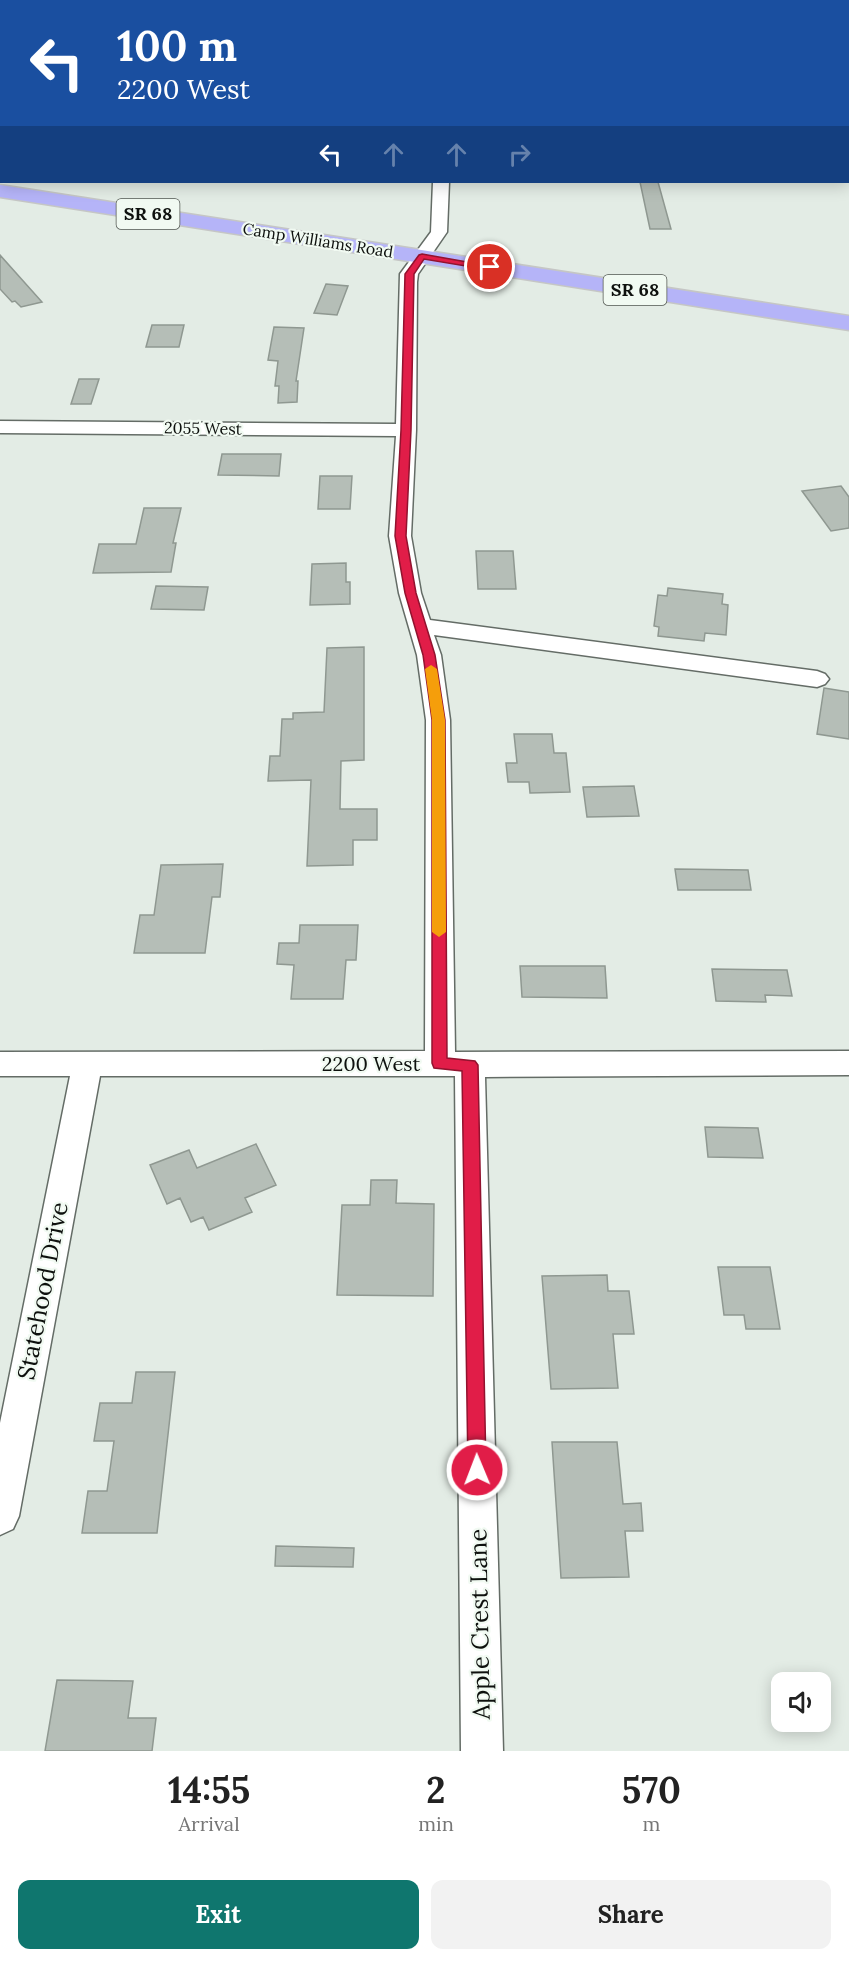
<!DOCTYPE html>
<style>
body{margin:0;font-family:Lora,serif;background:#f2f2f2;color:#222;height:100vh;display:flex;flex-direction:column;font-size:22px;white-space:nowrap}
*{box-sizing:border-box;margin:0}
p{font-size:20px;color:#767676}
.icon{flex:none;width:33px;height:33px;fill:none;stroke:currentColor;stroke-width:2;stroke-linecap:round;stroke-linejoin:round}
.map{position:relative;height:1751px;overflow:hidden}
.side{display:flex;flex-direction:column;background:#fff;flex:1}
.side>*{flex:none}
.guide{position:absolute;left:0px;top:0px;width:849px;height:183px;box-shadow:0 3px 15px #0003;background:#1a4fa0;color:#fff;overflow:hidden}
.buttons{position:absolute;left:771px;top:1672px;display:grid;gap:12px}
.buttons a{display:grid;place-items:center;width:60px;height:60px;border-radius:12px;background:#fff;box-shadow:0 3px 15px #0003;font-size:30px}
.pin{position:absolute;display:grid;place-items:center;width:51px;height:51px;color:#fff;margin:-26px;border:3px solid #fff;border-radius:50%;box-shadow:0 2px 6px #0007}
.me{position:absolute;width:66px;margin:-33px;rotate:359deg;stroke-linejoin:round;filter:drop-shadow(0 0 4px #0008)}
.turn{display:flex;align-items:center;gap:21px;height:126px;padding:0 18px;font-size:27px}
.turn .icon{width:78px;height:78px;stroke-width:2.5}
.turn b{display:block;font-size:42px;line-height:51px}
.lanes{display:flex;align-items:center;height:57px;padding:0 18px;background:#0003;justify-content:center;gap:30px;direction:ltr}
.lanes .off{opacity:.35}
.eta{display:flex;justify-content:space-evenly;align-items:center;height:102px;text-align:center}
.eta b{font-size:36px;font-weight:800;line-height:42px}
.action{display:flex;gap:12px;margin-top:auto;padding:12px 18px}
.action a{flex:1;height:69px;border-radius:12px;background:#0f766e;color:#fff;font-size:24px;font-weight:800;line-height:69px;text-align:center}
.action a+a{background:#f2f2f2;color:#222}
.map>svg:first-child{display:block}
</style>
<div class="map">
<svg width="849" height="1751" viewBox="0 0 849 1751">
<rect width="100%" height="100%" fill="#e3ece5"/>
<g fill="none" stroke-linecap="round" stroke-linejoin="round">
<!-- canal -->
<path fill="#87ca98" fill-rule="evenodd" d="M465 0H480L464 2Z
M0 78H2V86H0Z"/>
</g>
<!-- building -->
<path fill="#b5beb7" stroke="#8f9891" stroke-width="1.5" d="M640 182H658L671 229H650Z
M0 255 42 302 21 307 15 301 12 302 0 289Z
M326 284 348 286 337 315 314 313Z
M152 325H184L179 347H146Z
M274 327 304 328 296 381H298L297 402 278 403 279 386H275L278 361 268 360Z
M79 379H99L91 404H71Z
M222 454H281L279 476 218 475Z
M320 476H352L350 509H318Z
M841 486 849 497V528L831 531 802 491Z
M144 508H181L173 543H176L171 572 93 573 99 544H136Z
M476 551H513L516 589H478Z
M346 563V582H350V604L310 605 312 564Z
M156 586 208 587 204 610 151 609Z
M668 588 723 594 722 604 728 605 726 635 705 633 704 641 658 636 659 627 654 626 658 595 667 596Z
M364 647V760L341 761 340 809H377V840H353V865L307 866 311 780 268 781 270 756H280L282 719H293V713L324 712 327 648Z
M824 688 849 692V739L817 734Z
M514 734H552L554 753H566L570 792 530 793 529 782H508L506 763H517Z
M634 786 639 816 587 817 583 787Z
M223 864 220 897H212L205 953H134L140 915H154L161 865Z
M675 869 748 870 751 890H678Z
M300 925H358L356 960H346L343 999H291L294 965 277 964 279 943H299Z
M520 966H605L607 998 522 997Z
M712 969 787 970 792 996 765 995 766 1002 716 1001Z
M705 1127 758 1128 763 1158 708 1157Z
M256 1144 276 1185 245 1198 252 1212 209 1230 203 1217 191 1222 180 1198 167 1204 150 1165 189 1150 197 1168Z
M371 1180H397L396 1203 434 1204 433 1296 337 1295 342 1205H370Z
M718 1267H770L780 1329H746L744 1315H724Z
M607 1275 608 1291H629L634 1334H613L618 1388 551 1389 542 1276Z
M136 1372H175L157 1533H82L88 1491H107L114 1441H94L100 1403H132Z
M552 1442H617L623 1504 641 1503 643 1531H625L629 1577 561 1578Z
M276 1546 354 1548 353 1567 275 1566Z
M57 1680 133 1681 128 1718H156L152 1751H45Z"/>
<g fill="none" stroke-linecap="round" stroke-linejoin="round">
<defs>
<path id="minor" d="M447 0H461L446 2Z
M848 58H849V66H848Z
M0 70H2L0 79Z
M433 182H449L447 232 418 274 417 282 416 430 411 536 421 593 430 620 817 671 825 674 829 679 825 684 817 687 434 635 441 655 450 720 455 1052 849 1051V1075L485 1077 503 1751H461L455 1076H100L19 1516 13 1529 0 1535V1423L70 1076H0V1052L425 1051 426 720 417 655 399 593 389 536 396 436 0 433V421L396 424 400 274 431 232Z"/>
<path id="major" d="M0 185 849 316V330L0 197Z"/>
</defs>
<!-- minor casing -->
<use href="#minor" stroke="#646c66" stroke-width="3"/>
<!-- major casing -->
<use href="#major" stroke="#c5c6c5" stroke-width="3"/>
<!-- minor -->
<use href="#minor" fill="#fff" fill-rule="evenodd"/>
<!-- major -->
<use href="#major" fill="#b5b4f8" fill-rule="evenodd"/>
</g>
<!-- route -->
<path fill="#e11d48" stroke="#92132f" stroke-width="1.5" d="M422 254 495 267 490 270 424 259 414 274 411 430 406 536 416 593 435 655 445 720 447 1058 475 1061 478 1065 486 1470 484 1476 477 1479 471 1476 468 1470 462 1071 434 1068 432 1063V720L423 655 405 593 395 536 401 430 405 274 419 255Z"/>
<!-- slow -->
<path fill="#f59e0b" d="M431 665 437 669 445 720 446 932 439 937 432 932V720L425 669Z"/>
<g text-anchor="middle" stroke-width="4.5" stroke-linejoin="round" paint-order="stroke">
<!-- far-street labels -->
<g font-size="16" fill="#0e110e" stroke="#f1faf2">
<text transform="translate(318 240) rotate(9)" y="6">Camp Williams Road</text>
<text transform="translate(203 428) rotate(1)" y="6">2055 West</text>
</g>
<!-- shield labels -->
<g fill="#f1faf2" stroke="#525752" stroke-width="1.5">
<rect x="116.5" y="199" width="63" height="30" rx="4.5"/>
<rect x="603.5" y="275" width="63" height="30" rx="4.5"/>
</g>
<g font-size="18" font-weight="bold" fill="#0e110e">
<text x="148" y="220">SR 68</text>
<text x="635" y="296">SR 68</text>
</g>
<!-- street labels -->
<g font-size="20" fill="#0e110e" stroke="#f1faf2">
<text x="371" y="1071">2200 West</text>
</g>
<!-- near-street labels -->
<g font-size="24" fill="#0e110e" stroke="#f1faf2">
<text transform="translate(43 1291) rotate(-79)" y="8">Statehood Drive</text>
<text transform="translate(480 1624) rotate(-91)" y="8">Apple Crest Lane</text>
</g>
</g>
</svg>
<div class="buttons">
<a><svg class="icon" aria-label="sound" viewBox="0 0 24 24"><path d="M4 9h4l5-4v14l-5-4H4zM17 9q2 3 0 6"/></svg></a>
</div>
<div class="pin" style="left:490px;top:267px;background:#d93025"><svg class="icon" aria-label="arrive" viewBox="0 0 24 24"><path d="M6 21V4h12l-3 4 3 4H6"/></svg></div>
<svg class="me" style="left:477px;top:1470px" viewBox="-20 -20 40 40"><circle r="17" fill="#e11d48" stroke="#fff" stroke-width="3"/><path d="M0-11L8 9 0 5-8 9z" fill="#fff"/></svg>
<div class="guide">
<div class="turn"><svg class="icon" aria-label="left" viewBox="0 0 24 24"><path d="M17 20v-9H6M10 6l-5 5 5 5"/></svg><div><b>100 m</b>2200 West</div></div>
<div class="lanes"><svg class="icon" aria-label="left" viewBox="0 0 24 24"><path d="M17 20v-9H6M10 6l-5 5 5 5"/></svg><svg class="icon off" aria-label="ahead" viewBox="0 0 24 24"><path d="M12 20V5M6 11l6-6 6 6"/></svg><svg class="icon off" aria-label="ahead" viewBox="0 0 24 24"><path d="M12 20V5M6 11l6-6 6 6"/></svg><svg class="icon off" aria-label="right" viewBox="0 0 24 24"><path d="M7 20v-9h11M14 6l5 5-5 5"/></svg></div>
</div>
</div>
<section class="side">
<div class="eta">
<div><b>14:55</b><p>Arrival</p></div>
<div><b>2</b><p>min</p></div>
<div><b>570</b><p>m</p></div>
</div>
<div class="action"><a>Exit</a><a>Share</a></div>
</section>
